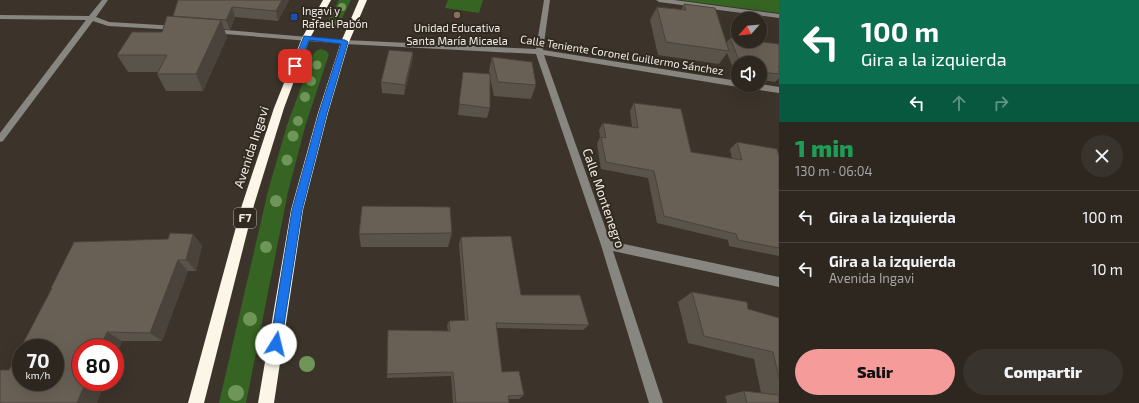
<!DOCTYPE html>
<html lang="es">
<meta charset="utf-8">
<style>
body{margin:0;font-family:"Exo 2",sans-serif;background:#39332d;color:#f1f3f6;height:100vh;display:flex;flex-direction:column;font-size:15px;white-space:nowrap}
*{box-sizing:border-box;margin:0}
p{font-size:13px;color:#a7a5a5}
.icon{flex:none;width:22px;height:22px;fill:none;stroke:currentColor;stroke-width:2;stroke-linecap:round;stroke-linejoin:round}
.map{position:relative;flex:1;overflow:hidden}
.sheet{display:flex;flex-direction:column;background:#2d2720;width:360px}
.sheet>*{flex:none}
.top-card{background:#0b6e4f;color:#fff;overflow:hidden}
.needle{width:26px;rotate:243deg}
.tools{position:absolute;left:731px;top:12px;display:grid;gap:8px}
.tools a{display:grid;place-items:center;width:36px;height:36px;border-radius:50%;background:#2d2720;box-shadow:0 4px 16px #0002,0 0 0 1px #48443e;font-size:20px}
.speed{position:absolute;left:12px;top:339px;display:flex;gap:8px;font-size:20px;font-weight:700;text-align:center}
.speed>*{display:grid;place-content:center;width:52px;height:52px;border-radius:50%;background:#2d2720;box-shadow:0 4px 16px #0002,0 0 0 1px #48443e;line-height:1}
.speed small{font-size:10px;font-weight:400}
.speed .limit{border:6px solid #d22;background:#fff;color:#111}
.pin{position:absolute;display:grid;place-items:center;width:34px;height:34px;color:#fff;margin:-17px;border-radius:8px;box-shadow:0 2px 6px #0006}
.me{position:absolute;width:44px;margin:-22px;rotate:9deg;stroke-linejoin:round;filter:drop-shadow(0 0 3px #0008)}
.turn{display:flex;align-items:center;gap:14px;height:84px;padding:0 16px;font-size:18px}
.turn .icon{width:52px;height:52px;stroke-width:2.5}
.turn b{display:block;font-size:28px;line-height:34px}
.lanes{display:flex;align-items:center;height:38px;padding:0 16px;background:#0003;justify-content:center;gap:20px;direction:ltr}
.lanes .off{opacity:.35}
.round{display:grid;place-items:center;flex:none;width:42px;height:42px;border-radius:21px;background:#39332d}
.overview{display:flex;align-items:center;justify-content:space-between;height:68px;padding:0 16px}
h1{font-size:24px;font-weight:800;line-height:30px;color:#1e9e55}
.button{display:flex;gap:8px;margin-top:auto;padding:8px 16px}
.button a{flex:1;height:46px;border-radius:24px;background:#f59b9a;color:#111;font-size:16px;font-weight:800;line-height:46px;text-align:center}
.button a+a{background:#39332d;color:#f1f3f6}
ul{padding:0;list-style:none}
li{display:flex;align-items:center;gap:12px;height:52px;padding:0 16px;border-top:1px solid #48443e}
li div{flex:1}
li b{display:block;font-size:15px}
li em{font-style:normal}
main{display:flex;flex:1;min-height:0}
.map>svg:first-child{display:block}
</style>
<main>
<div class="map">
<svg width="779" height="403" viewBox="0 0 779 403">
<rect width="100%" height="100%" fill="#3c342a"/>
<!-- green -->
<path fill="#366422" d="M339 0H351L336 30 324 29Z
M448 0H483L479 13 445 8Z
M680 0H779V13Z
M321 49 326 51 329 54 305 127 288 192 246 403H219L268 191 287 125 313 55 316 51Z"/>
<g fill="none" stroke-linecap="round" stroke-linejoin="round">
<!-- minor -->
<path fill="#888680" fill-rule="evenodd" d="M102 0H108L96 17 109 22 177 26 181 28 177 30 108 26 93 21 3 141 0 142V133L86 20 0 19V15L89 16Z
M544 0H550L543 50 738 81V85H741L738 87 544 55 610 241 779 277V287L613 251 663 403H649L601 245 536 54 345 44 213 33 209 31 213 29 345 40 536 49Z
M656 0H674L779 14V18L659 2Z
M760 84 779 87V93L746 88 742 85Z"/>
<!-- highway -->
<path fill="#fbf6e8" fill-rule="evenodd" d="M323 0H331L310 38 284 108 254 205 204 403H188L242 205 274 108 302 38Z
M359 0H367L349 42 328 113 303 210 274 403H258L291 210 318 113 341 42Z"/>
</g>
<!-- trees -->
<g fill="#709558">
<circle cx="342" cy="7" r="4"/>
<circle cx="333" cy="24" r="4"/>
<circle cx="317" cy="65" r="4.5"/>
<circle cx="311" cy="81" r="5"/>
<circle cx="305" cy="97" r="5"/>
<circle cx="298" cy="121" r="5"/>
<circle cx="293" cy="136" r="5.5"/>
<circle cx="287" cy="160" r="5.5"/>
<circle cx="276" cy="201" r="6"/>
<circle cx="266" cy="247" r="6"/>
<circle cx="250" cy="319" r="7"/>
<circle cx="307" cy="364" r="8"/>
<circle cx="236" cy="393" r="8"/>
</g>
<!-- wall -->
<path fill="#5a5349" d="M178 0H289L278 21 235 17 230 30 224 29 227 37 203 91H166L157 74 158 72H128L117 55 162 32 173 16Z
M684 4 726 43 730 38 779 44V78L775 82 760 80V63H738V78H737L727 53 719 64 658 55 650 20 657 7 681 10Z
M413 52 412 62 404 95 382 93 381 82Z
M492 57 536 85 531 99 494 96 490 77V108L487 118 458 115 463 72 490 74 489 71Z
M634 103 691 152 732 159 730 149 737 142 779 156V256L729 246 728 240 657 223 648 178 601 169 597 144 600 137 599 130 603 123 632 127 630 111Z
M452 233 448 247H361L359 234Z
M193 234 202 246 196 271H188L162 341H122L115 358V348L9 370 52 288H51L168 239Z
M461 237 521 295 589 325 583 330 497 328 502 372 524 395 519 399H509V403H453L451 376 387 378 388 330 448 331 447 326 449 321 465 320 459 244Z
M692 292 779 318V403H727L725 396 744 391 761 393 754 359 688 343 678 302Z"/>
<!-- shaded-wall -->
<path fill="#4a433c" d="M282 0H289L278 21 276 11Z
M232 7 235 17 230 30 226 20Z
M221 20 227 37 203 91 196 74Z
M413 52 412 62 404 95 405 85Z
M193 234 202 246 196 271 186 260Z
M178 260 188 271 162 341 150 333Z
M107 332 122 341 115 358V348H100Z
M86 382H105L97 403H77Z"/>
<!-- building -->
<path fill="#696055" stroke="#4a433c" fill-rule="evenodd" d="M178 0H282L276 11 232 7 226 20 173 16Z
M684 4 715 8 729 51 666 42 657 7 686 10Z
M167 16 221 20 196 74H157L167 55H117L132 32H162Z
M730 38 738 39V41H753L779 44V67L778 66 779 68V74L760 72V63H740Z
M389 50 413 52 405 85 381 82Z
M492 57 532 62 536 85 498 82Z
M463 72 490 74V108L459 104Z
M634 103 681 109 691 152 742 160 737 142 777 149 779 156V248L738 240 736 234 664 216 654 171 606 162 601 137 606 138 603 123 638 128Z
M362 206 450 207 452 233 359 234Z
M170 233 193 234 186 260H178L150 333 107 332 100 348H81V382H86L77 403H0V370H9L52 288H51L74 242 168 239ZM21 348H55V382H21Z
M511 236 521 295H580L589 325 496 323 502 372 519 371 524 395 508 396 509 403H456L453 372 387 374 388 330 450 331 449 321 468 320 461 237Z
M692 292 747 302 748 309 779 318V378L773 352 704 336Z
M744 391 779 395V403H747Z"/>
<!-- route -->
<path fill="#1a73e8" stroke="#114b97" d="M304 36 345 40 348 42 327 113 302 210 281 344 279 348 276 349 272 348 270 344 292 210 319 113 341 44 309 40 299 66 298 67H293L292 66Z"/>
<!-- markers -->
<circle fill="#8d6e63" stroke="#312a20" stroke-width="1.5" cx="457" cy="15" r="4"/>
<rect fill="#1a4fb4" stroke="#312a20" stroke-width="1.5" x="290" y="13" width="8" height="8" rx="2"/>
<g text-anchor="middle" stroke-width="4" stroke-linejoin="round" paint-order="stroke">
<!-- far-poi labels -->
<g font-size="11" fill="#f0ebe5" stroke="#312a20" text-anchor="start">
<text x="302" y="15">Ingavi y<tspan x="302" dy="13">Rafael Pabón</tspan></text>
<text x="457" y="32" text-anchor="middle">Unidad Educativa<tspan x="457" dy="13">Santa María Micaela</tspan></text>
</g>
<!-- far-street labels -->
<g font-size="11" fill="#f0ebe5" stroke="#312a20">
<text transform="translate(622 55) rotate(9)" y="4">Calle Teniente Coronel Guillermo Sánchez</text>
</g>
<!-- shield labels -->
<rect fill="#312a20" stroke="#b7b1aa" stroke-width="1" x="234" y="208" width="22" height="20" rx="3"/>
<g font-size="12" font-weight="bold" fill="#f0ebe5">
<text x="245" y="222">F7</text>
</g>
<!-- street labels -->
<g font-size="13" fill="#f0ebe5" stroke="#312a20">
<text transform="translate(251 147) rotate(-72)" y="5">Avenida Ingavi</text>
<text transform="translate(604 198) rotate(71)" y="5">Calle Montenegro</text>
</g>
</g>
</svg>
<div class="tools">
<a><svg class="needle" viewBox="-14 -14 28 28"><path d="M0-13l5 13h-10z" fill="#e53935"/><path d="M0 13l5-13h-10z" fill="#a7a5a5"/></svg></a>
<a><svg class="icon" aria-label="sound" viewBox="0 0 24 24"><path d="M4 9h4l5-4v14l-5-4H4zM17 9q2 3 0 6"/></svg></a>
</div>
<div class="speed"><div>70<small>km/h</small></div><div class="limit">80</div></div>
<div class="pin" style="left:295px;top:66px;background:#d93025"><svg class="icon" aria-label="arrive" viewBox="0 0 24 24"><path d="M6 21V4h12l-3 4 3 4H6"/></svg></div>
<svg class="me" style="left:276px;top:344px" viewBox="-20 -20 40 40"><circle r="19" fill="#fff"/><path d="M0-13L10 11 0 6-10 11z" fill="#1a73e8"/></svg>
</div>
<section class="sheet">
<div class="top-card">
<div class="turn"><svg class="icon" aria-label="left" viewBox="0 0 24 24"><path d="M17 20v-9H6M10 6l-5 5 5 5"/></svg><div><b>100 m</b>Gira a la izquierda</div></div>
<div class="lanes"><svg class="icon" aria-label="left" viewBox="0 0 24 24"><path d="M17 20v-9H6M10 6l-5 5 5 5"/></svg><svg class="icon off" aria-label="ahead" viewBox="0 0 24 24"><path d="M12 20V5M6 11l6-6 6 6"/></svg><svg class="icon off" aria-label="right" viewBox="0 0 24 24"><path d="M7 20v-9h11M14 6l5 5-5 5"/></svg></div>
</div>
<div class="overview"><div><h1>1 min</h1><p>130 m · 06:04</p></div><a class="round"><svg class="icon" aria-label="close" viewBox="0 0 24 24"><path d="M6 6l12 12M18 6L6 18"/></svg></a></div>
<ul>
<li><svg class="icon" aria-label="left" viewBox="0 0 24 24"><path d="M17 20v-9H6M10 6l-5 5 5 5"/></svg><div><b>Gira a la izquierda</b></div><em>100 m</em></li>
<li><svg class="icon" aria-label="left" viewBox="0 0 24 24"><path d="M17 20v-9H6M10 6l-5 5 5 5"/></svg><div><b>Gira a la izquierda</b><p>Avenida Ingavi</p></div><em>10 m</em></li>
</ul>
<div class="button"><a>Salir</a><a>Compartir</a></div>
</section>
</main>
